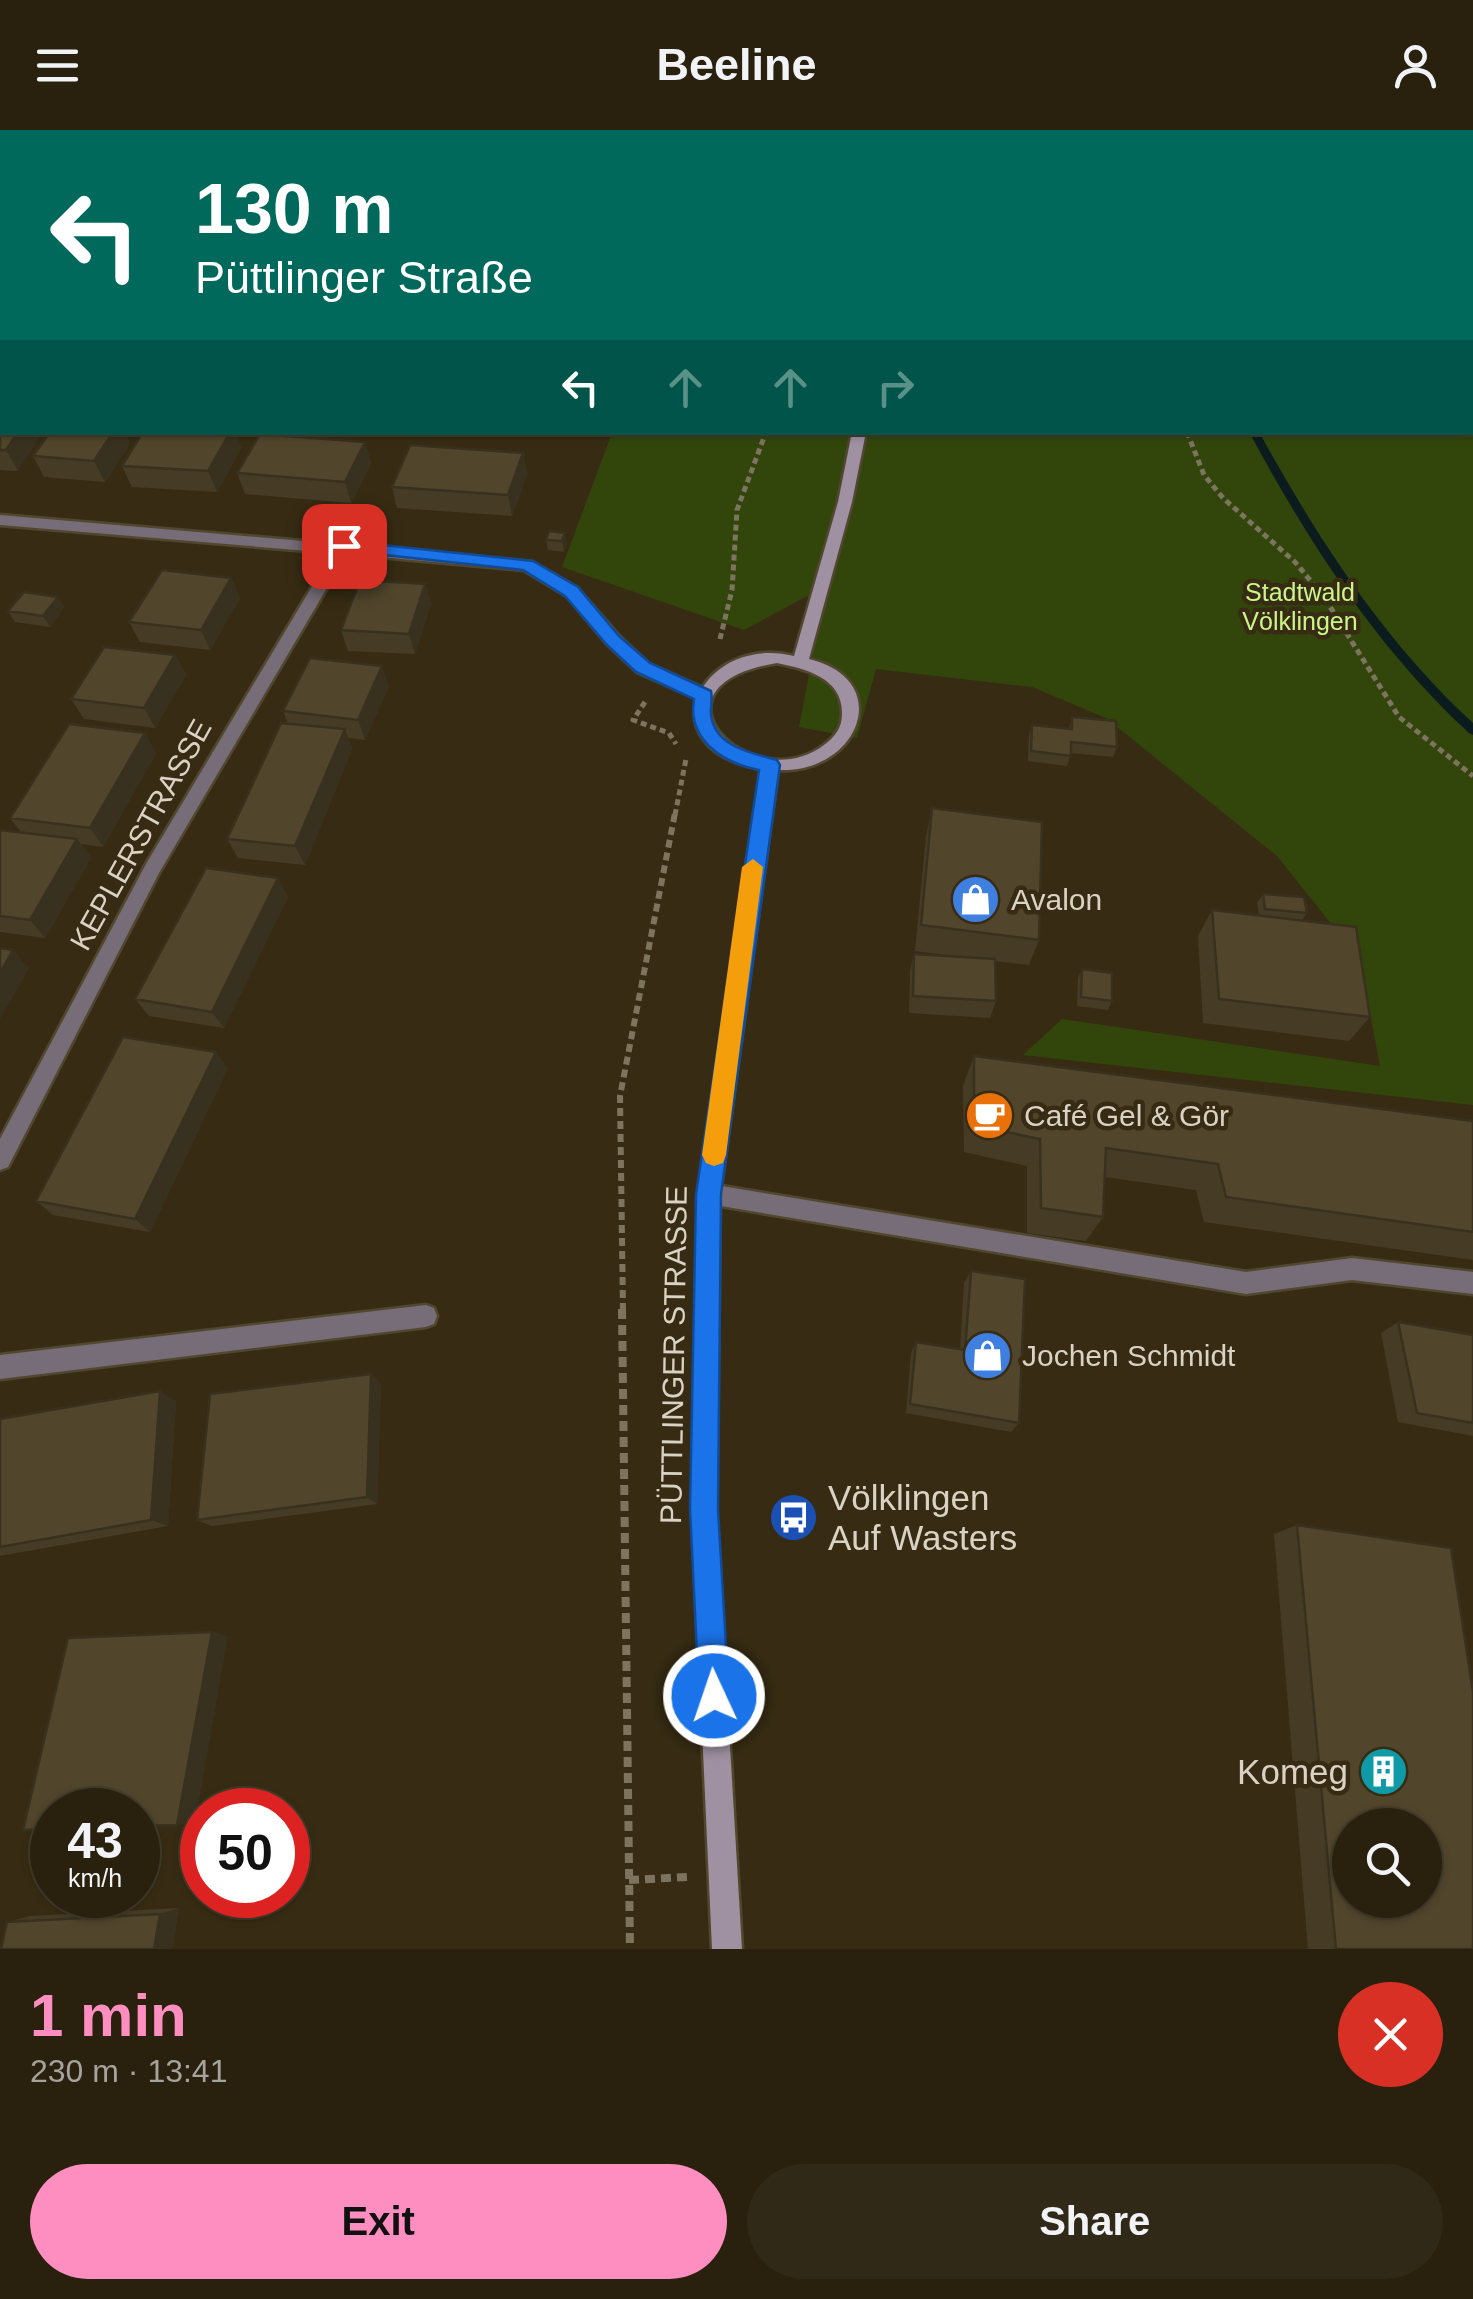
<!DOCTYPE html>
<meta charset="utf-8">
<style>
body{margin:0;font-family:Helvetica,sans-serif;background:#312917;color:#f1f3f6;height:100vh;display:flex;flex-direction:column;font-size:38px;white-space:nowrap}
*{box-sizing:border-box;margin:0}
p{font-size:32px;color:#a5a39e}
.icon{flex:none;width:55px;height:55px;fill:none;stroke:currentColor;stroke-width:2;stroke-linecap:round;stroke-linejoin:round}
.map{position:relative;height:1819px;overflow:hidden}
.drawer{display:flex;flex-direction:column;background:#29210e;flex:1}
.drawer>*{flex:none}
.top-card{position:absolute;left:0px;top:0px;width:1475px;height:305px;box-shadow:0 2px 8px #0004,0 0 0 2px #453e2e;background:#00695c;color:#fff;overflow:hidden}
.buttons{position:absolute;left:1332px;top:1678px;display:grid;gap:20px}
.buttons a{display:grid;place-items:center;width:110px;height:110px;border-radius:50%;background:#29210e;box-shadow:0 2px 8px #0004,0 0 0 2px #453e2e;font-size:50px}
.speed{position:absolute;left:30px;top:1658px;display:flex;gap:20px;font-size:50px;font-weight:700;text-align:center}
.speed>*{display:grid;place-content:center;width:130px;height:130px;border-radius:50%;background:#29210e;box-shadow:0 2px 8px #0004,0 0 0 2px #453e2e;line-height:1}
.speed small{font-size:25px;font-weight:400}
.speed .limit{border:15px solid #d22;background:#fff;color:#111}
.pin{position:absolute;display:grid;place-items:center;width:85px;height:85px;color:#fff;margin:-42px;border-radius:20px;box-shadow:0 5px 15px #0006}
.me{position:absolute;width:110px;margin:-55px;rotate:357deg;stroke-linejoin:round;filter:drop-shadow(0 0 8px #0008)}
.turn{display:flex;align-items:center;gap:35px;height:210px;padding:0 30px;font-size:45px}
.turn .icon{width:130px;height:130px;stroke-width:2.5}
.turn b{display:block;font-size:70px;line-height:85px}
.lanes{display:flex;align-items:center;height:95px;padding:0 30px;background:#0003;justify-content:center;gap:50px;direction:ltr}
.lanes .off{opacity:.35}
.round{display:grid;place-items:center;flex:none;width:105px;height:105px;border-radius:52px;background:#312917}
.summary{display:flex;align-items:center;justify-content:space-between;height:170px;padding:0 30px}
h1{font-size:60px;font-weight:700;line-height:75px;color:#fd8ebf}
.cta{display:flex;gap:20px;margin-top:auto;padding:20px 30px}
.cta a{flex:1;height:115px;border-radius:60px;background:#fd8ebf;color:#111;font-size:40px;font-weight:700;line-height:115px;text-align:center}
.cta a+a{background:#312917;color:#f1f3f6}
header{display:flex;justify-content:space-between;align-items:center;height:130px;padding:0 30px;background:#29210e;font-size:45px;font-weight:700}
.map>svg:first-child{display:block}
</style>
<header><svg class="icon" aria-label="menu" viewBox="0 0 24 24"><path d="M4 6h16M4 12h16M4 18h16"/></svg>Beeline<svg class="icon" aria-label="person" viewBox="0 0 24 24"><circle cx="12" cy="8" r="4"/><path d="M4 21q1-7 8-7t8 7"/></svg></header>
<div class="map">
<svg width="1473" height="1819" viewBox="0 0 1473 1819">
<rect width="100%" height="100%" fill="#372c13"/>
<!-- green -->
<path fill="#32460c" d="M848 0H1473V975L1023 925 1062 889 1380 936 1360 830 1277 726 1106 588 1032 557 876 539 857 608 799 597 826 456 744 500 562 437 612 303 1472 302V2Z"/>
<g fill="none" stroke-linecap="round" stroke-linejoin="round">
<!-- stream -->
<path fill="#0c1c1e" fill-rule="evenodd" d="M1142 0H1150L1151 2H1143Z
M1249 302H1259C1318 409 1383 510 1473 593V605L1469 603C1376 517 1309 413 1249 302Z"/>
<defs>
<path id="service" d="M709 1054 1246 1142 1352 1128 1473 1142V1164L1352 1150 1246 1164 709 1074 701 1071 698 1064 701 1057Z"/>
<path id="minor" d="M0 385 338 414 344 411 351 415 532 432 577 458 619 506 649 534 710 561 712 565 710 569H698L637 542 607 514 567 466 524 440 347 424 159 743 8 1037 0 1040V1009L146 734 332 423 0 395Z
M426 1175 434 1178 437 1186 434 1194 426 1197 0 1249V1225Z"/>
<path id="secondary" d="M906 0H916V2H906Z
M852 302H866L852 372 809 529C896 550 859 644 778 640L720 1064 716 1379 742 1819H712L692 1379 698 1064 761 639C643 618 701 503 794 526L838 372ZM777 533C806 539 843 548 842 584 842 598 835 607 824 615 751 670 636 556 777 533Z"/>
</defs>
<!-- service casing -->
<use href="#service" stroke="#51472f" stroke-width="5"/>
<!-- minor casing -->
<use href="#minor" stroke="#51472f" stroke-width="5"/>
<!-- secondary casing -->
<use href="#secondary" stroke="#51472f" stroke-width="5"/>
<!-- path-far2 -->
<path stroke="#7d7460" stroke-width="5" stroke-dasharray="6 4" stroke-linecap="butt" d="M1187 302 1204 345 1223 368 1295 432 1324 467 1399 587 1473 646
M720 509 732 460 737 380 766 302
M645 572 633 590 669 603 676 614
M675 685 686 629"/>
<!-- path-far1 -->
<path stroke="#7d7460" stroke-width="6" stroke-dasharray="8 5" stroke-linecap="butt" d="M623 1181 620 966 675 683"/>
<!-- path -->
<path stroke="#7d7460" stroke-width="8" stroke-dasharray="10 6" stroke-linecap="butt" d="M622 1179 630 1819
M629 1750 688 1747"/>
<!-- service -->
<use href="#service" fill="#766d78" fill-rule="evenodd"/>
<!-- minor -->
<use href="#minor" fill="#766d78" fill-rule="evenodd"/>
<!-- secondary -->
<use href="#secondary" fill="#9f91a2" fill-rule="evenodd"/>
</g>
<!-- wall -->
<path fill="#463c26" d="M0 276 18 341 0 340Z
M143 302H235L241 318 217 362 132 357 122 336Z
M365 312 371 333 351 373 245 364 237 343Z
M130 313 105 352 44 347 33 326Z
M523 323 527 344 512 386 397 378 392 357Z
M549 401 567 413 564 422 548 420 546 410Z
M231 448 240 468 210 520 140 512 129 492Z
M425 454 431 474 415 524 348 521 341 500Z
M58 467 64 477 50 497 15 492 8 481Z
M175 525 186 545 155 598 84 589 71 569Z
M389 556 365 610 348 608 352 619 305 735 238 728 227 709 288 594 283 581Z
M1072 587 1117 617 1113 627 1071 623 1067 636 1028 631 1029 605 1032 595 1069 599Z
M156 623 103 717 81 714 91 728 45 808 0 802V700L21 702 10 688Z
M932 678 1039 810 1029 835 995 831 996 871 990 888 909 883 910 841 914 824 953 826 915 821 926 706Z
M1263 764 1307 783 1302 790 1370 887 1349 911 1203 893 1198 806 1212 780 1259 785 1257 773Z
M288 767 224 898 149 886 135 869Z
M1082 839 1112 871 1108 880 1077 876 1078 848Z
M974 926 1473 991V1130L1204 1092 1196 1060 1105 1047 1103 1087 1086 1111 1027 1103V1036L964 1022 963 956Z
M228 938 150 1102 53 1085 36 1071Z
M971 1141 1019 1293 1011 1302 906 1283 911 1223 916 1212 960 1219 964 1153Z
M1398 1192 1473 1205V1306L1398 1292 1381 1203Z
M371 1244 381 1254 377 1374 212 1396 197 1390Z
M176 1271 168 1396 0 1426V1289Z
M1297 1395 1473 1819H1308L1274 1404Z
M179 1778 172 1819 7 1792 31 1786Z"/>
<!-- shaded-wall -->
<path fill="#39311f" d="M18 302H43L18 341 6 320Z
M113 302H125L130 313 105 352 94 331Z
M230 302H235L241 318 217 362 208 341Z
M365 312 371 333 351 373 345 352Z
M523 323 527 344 512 386 508 365Z
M565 403 567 413 564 422 562 411Z
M231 448 240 468 210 520 201 500Z
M425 454 431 474 415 524 409 504Z
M58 467 64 477 50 497 43 486Z
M175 525 186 545 155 598 144 578Z
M382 536 389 556 365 610 358 590Z
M345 599 352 619 305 735 295 716Z
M145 603 156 623 103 717 90 698Z
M77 709 91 728 45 808 30 790Z
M278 748 288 767 224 898 212 882Z
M13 820 29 838 0 889V843Z
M216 922 228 938 150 1102 135 1089Z
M371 1244 381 1254 377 1374 367 1367Z
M160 1261 176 1271 168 1396 151 1390Z
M212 1502 228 1506 195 1693 177 1695Z
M179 1778 172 1819H154L160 1784Z"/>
<!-- building -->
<path fill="#51462c" stroke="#39311f" stroke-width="2.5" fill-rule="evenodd" d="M0 276H2V302H18L6 320H0Z
M50 302H113L94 331 33 326Z
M143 302H230L208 341 122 336Z
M260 304 365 312 345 352 237 343Z
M410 315 523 323 508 365 392 357Z
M549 401 565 403 562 411 546 410Z
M162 440 231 448 201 500 129 492Z
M360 450 425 454 409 504 341 500Z
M24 462 58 467 43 486 8 481Z
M104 517 175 525 144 578 71 569Z
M310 528 382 536 358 590 283 581Z
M1072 587 1116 591 1117 617 1071 612V626L1031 621 1032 595 1072 599Z
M281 593 345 599 295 716 227 709Z
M69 594 145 603 90 698 10 688Z
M932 678 1042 692 1039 810 921 795Z
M0 700 77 709 30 790 0 786Z
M206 738 278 748 212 882 135 869Z
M1263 764 1304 767 1307 783 1265 779Z
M1212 780 1356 797 1370 887 1219 869Z
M0 818 13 820 0 843Z
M914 824 995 829 996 871 913 866Z
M1082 839 1112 843V871L1081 867Z
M123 907 216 922 135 1089 36 1071Z
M974 926 1473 991V1102L1226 1067 1218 1034 1106 1018 1103 1087 1041 1078 1040 1009 974 995Z
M971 1141 1025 1149 1019 1293 910 1274 916 1212 965 1220Z
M1398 1192 1473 1205V1293L1417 1283Z
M371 1244 367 1367 197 1390 210 1264Z
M160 1261 151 1390 0 1417V1289Z
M1297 1395 1451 1418 1473 1562V1819H1336ZM1350 1695H1425V1770H1350Z
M212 1502 177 1695 138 1696V1680H52V1699L23 1700 68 1508Z
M160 1784 154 1819H1L7 1792Z"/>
<!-- route -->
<path fill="#1a73e8" stroke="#114b97" stroke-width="2.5" d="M344 411 533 431 578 457 619 506 650 533 711 561C713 570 710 576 711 585 715 617 752 623 777 630L780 635 721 1064 718 1379 729 1566 725 1577 714 1581 703 1577 699 1566 690 1379 696 1064 759 640C723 633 687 610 694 569L636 542 607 515 565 466 523 440 338 420 336 416Z"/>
<!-- slow -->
<path fill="#f59e0b" d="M753 729 763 737 726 1025 723 1033 714 1036 706 1033 702 1025 742 737Z"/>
<!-- icons -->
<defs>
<symbol id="shop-disc" viewBox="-11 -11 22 22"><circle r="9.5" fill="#3f7fe0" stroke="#372c13"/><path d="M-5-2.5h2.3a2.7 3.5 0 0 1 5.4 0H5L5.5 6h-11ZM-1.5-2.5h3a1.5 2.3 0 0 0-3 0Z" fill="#fff"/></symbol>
<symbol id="cafe-disc" viewBox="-11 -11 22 22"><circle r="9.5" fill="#e8710a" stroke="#372c13"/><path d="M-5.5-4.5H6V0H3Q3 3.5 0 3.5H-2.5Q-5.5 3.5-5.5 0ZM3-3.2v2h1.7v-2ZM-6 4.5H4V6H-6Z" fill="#fff"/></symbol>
<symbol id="bus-disc" viewBox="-11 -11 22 22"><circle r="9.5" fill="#1a4fb4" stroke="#372c13"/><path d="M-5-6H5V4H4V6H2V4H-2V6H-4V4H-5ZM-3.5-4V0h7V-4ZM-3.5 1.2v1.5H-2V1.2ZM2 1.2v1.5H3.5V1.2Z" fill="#fff"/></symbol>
<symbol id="building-disc" viewBox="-11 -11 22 22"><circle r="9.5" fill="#0f9aa8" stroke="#372c13"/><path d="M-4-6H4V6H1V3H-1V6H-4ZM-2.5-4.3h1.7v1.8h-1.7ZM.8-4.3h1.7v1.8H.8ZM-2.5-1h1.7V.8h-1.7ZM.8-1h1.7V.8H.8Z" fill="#fff"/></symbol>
</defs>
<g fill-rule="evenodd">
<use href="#shop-disc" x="948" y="742" width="55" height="55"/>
<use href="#cafe-disc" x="962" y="958" width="55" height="55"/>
<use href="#shop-disc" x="960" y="1198" width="55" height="55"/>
<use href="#bus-disc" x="766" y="1360" width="55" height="55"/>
<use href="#building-disc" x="1356" y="1614" width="55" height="55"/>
</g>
<g text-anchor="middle" stroke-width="9" stroke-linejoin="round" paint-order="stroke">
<!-- far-park labels -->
<g font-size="25" fill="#caf589" stroke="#372c13">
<text x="1300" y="471">Stadtwald<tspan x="1300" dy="29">Völklingen</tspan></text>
</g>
<!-- street labels -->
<g font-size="30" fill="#dad3c5" stroke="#372c13">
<text transform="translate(141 705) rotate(-61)" y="10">KEPLERSTRASSE</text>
<text transform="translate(674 1225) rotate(-89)" y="10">PÜTTLINGER STRASSE</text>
</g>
<!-- poi labels -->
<g font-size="30" fill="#dad3c5" stroke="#372c13" text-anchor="start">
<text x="1011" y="780">Avalon</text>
<text x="1024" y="996">Café Gel &amp; Gör</text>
<text x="1022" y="1236">Jochen Schmidt</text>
</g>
<!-- near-poi labels -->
<g font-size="35" fill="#dad3c5" stroke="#372c13" text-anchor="start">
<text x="828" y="1380">Völklingen<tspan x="828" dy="40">Auf Wasters</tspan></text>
<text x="1348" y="1654" text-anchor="end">Komeg</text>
</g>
</g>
</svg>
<div class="buttons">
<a><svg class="icon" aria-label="search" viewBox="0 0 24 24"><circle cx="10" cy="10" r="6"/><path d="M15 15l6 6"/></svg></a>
</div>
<div class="speed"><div>43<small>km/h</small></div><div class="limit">50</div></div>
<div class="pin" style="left:344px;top:416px;background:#d93025"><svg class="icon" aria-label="arrive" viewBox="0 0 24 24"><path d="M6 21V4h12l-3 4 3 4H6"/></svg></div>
<svg class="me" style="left:714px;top:1566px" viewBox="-20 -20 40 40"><circle r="17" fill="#1a73e8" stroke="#fff" stroke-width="3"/><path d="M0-11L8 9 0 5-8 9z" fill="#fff"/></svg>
<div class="top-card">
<div class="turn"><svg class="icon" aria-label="left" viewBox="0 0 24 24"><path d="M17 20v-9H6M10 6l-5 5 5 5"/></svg><div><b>130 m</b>Püttlinger Straße</div></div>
<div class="lanes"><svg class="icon" aria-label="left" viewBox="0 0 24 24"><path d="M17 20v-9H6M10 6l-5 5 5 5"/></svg><svg class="icon off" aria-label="ahead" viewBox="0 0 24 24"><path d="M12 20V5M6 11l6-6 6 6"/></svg><svg class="icon off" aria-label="ahead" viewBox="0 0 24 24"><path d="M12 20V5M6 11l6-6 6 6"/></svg><svg class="icon off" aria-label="right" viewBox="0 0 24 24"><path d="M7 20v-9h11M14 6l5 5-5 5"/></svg></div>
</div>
</div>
<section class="drawer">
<div class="summary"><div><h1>1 min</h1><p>230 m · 13:41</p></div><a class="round" style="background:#d93025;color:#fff"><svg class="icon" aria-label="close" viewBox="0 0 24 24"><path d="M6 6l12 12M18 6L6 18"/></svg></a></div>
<div class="cta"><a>Exit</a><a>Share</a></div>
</section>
